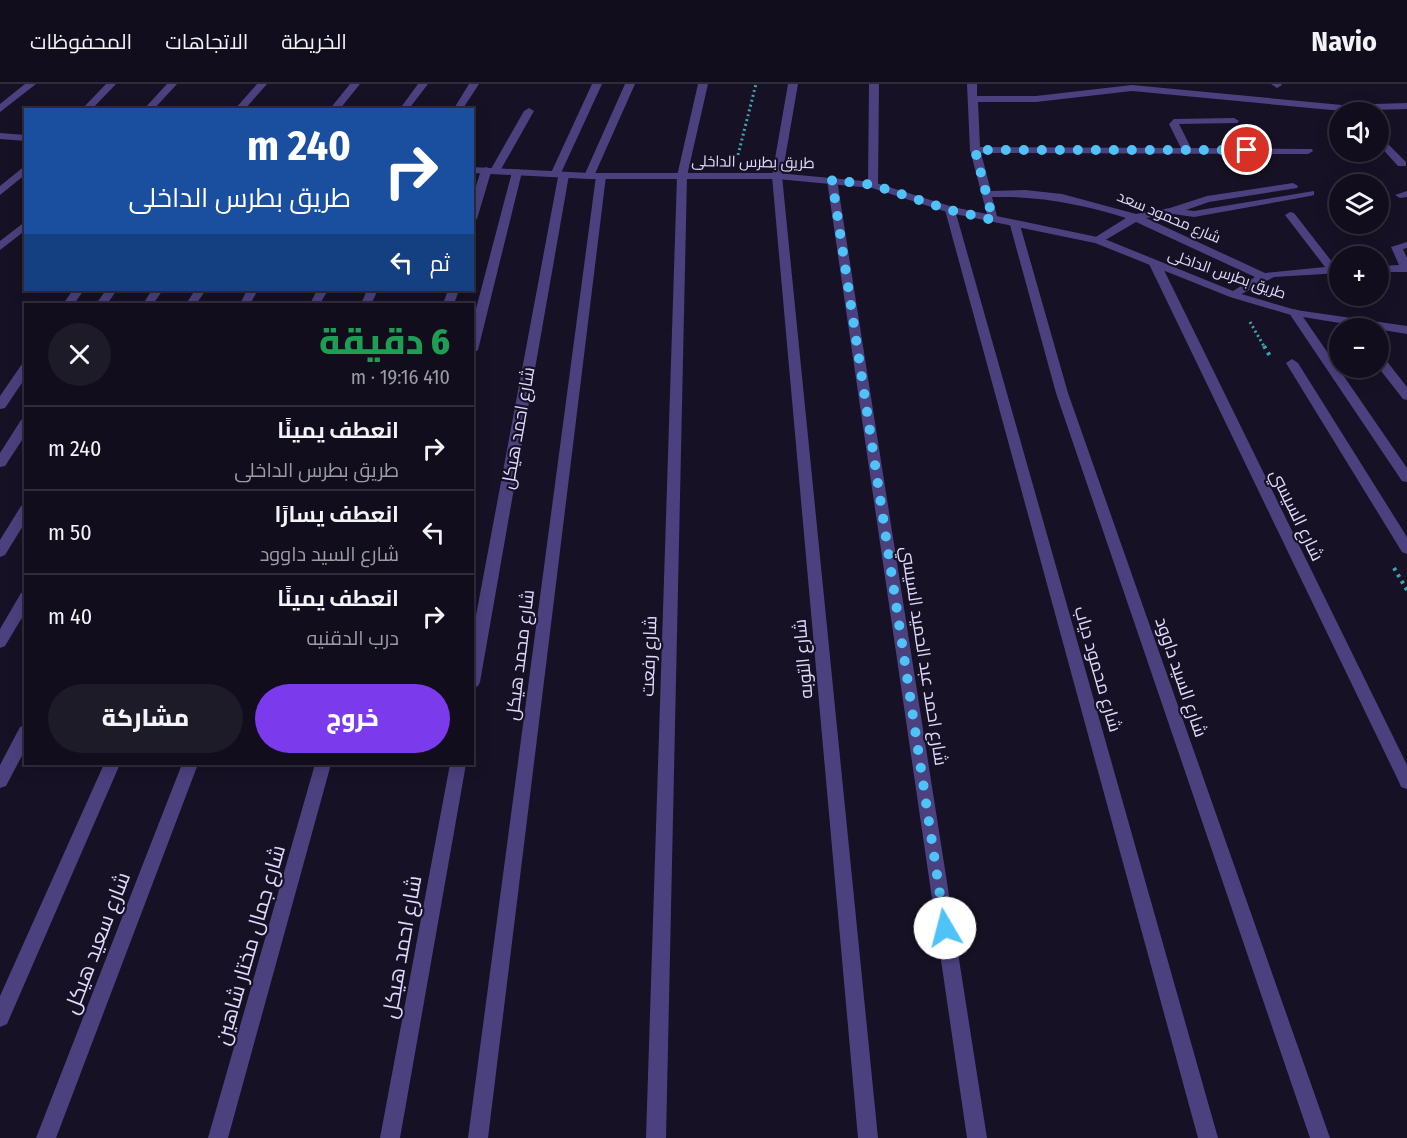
<!DOCTYPE html>
<html lang="ar">
<meta charset="utf-8">
<style>
body{margin:0;font-family:"Fira Sans Condensed",Cairo,sans-serif;background:#1e1b29;color:#f1f3f6;direction:rtl;height:100vh;display:flex;flex-direction:column;font-size:22px;white-space:nowrap}
*{box-sizing:border-box;margin:0}
p{font-size:20px;color:#9c9ca3}
.icon{flex:none;width:33px;height:33px;fill:none;stroke:currentColor;stroke-width:2;stroke-linecap:round;stroke-linejoin:round}
.map{position:relative;flex:1;overflow:hidden;direction:ltr}
.sheet{position:absolute;left:24px;top:219px;width:450px;height:462px;display:flex;flex-direction:column;background:#110d1c;border-radius:0px;box-shadow:0 3px 15px #0003,0 0 0 2px #302d3b;direction:rtl}
.sheet>*{flex:none}
.top-card{position:absolute;left:24px;top:24px;width:450px;height:183px;border-radius:0px;box-shadow:0 3px 15px #0003,0 0 0 2px #302d3b;direction:rtl;background:#1a4fa0;color:#fff;overflow:hidden}
.fabs{position:absolute;left:1329px;top:18px;display:grid;gap:12px}
.fabs a{display:grid;place-items:center;width:60px;height:60px;border-radius:50%;background:#110d1c;box-shadow:0 3px 15px #0003,0 0 0 2px #302d3b;font-size:30px}
.pin{position:absolute;display:grid;place-items:center;width:51px;height:51px;color:#fff;margin:-26px;border:3px solid #fff;border-radius:50%;box-shadow:0 2px 6px #0007}
.me{position:absolute;width:66px;margin:-33px;rotate:352deg;stroke-linejoin:round;filter:drop-shadow(0 0 4px #0008)}
.turn{display:flex;align-items:center;gap:21px;height:126px;padding:0 24px;font-size:27px}
.turn .icon{width:78px;height:78px;stroke-width:2.5}
.turn b{display:block;font-size:42px;line-height:51px}
.then{display:flex;align-items:center;height:57px;padding:0 24px;background:#0003;gap:12px;font-size:22px}
.round{display:grid;place-items:center;flex:none;width:63px;height:63px;border-radius:32px;background:#1e1b29}
.summary{display:flex;align-items:center;justify-content:space-between;height:102px;padding:0 24px}
h1{font-size:36px;font-weight:800;line-height:45px;color:#1e9e55}
.action{display:flex;gap:12px;margin-top:auto;padding:12px 24px}
.action a{flex:1;height:69px;border-radius:36px;background:#7c3aed;color:#fff;font-size:24px;font-weight:800;line-height:69px;text-align:center}
.action a+a{background:#1e1b29;color:#f1f3f6}
ul{padding:0;list-style:none}
li{display:flex;align-items:center;gap:18px;height:84px;padding:0 24px;border-top:2px solid #302d3b}
li div{flex:1}
li b{display:block;font-size:22px}
li em{font-style:normal}
header{display:flex;align-items:center;gap:36px;box-sizing:border-box;height:84px;padding:0 30px;background:#110d1c;border-bottom:2px solid #302d3b}
header strong{font-size:28px}
nav{display:flex;gap:33px;margin-inline-start:auto;font-size:21px}
.map>svg:first-child{display:block}
</style>
<header>
<strong>Navio</strong>
<nav><a>الخريطة</a><a>الاتجاهات</a><a>المحفوظات</a></nav>
</header>
<div class="map">
<svg width="1407" height="1054" viewBox="0 0 1407 1054">
<rect width="100%" height="100%" fill="#171125"/>
<g fill="none" stroke-linecap="round" stroke-linejoin="round">
<!-- path-far1 -->
<path stroke="#3ca4ac" stroke-width="3" stroke-dasharray="2 3" stroke-linecap="butt" d="M738 71 756 0
M1250 238 1265 264"/>
<!-- path -->
<path stroke="#3ca4ac" stroke-width="4" stroke-dasharray="3 4.5" stroke-linecap="butt" d="M1264 262 1270 272
M1394 484 1407 506"/>
<!-- minor -->
<path fill="#4c417f" fill-rule="evenodd" d="M25 0H36L0 28V20Z
M167 0H177L153 26H143Z
M257 0H267L244 26H234Z
M350 0H360L339 26H329Z
M418 0H428L408 26H399Z
M469 0H479L462 26H453Z
M592 0H602L561 89 569 91 480 598 478 602 472 604V553L558 93 550 91Z
M625 0H635L594 92 585 94 584 92Z
M698 0H708L687 92 666 1054H646L677 92Z
M788 0H798L782 92 878 1054H858L772 92Z
M869 0H879L878 101 873 104 868 101Z
M967 0H977V12H1036L1132 1 1342 21 1407 19V25L1342 27 1132 7 1036 18H978L980 63 1181 64 1169 40 1174 35 1234 34 1239 37 1237 39 1179 40 1191 64 1312 65 1313 67 1308 70 981 69 991 107 1025 106 1062 110 1136 130 1170 124 1207 112 1293 99 1298 102 1297 104 1209 118 1186 126 1194 127 1314 107V111L1310 112 1194 133 1173 130 1146 134 1265 189 1325 183 1285 131 1290 128 1294 129 1336 183H1340V189L1274 193 1234 214 1228 211 1230 209 1255 193 1136 138 1102 158H1094V154L1126 134C1081 120 1039 112 992 113L998 136 997 138H989L970 66Z
M1271 0H1281L1282 1 1277 4Z
M529 24 534 27 500 87 495 90 491 88 477 135 472 138V115L481 86 486 83 491 85 524 27Z
M1378 50 1406 78V82H1398L1378 60Z
M517 85 522 88 478 266 472 270V240L512 88Z
M601 89 606 92 488 1054H468L596 92Z
M832 93 837 96 987 1054H967L827 96Z
M1407 107V113L1400 114 1395 111Z
M950 123 955 126 1218 1054H1198L945 126Z
M26 137V146L0 166V157Z
M1015 138 1020 141 1068 309 1330 1054H1310L1056 309 1010 141Z
M1407 158V164L1403 165 1407 174V188H1378V182L1399 181 1391 163Z
M1155 177 1161 180 1407 681V705L1401 703 1399 698 1149 180Z
M73 206H84L74 220H63Z
M106 206H117L107 220H96Z
M152 206H163L153 220H143Z
M195 206H206L196 220H186Z
M247 206H258L250 220H240Z
M317 206H328L320 220H310Z
M367 206H378L371 220H361Z
M448 206H459L454 220H443Z
M1295 225 1299 227 1407 384V398L1402 397 1289 229Z
M1378 270 1382 271 1407 303V316L1403 315 1378 283Z
M1292 275 1298 279 1407 453V470L1402 468 1286 279Z
M26 279V293L5 324 0 325V312L22 280Z
M26 335V350L5 382 0 383V369L21 336Z
M26 421V437L5 471 0 473V456L21 422Z
M26 508V527L5 562 0 564V545L21 509Z
M26 641V664L6 702 0 704V681L20 643Z
M104 680H120L7 940 0 943V912Z
M182 680H198L56 1054H36Z
M315 680H331L228 1054H208Z
M450 680H466L400 1054H380Z"/>
<!-- tertiary -->
<path fill="#4c417f" fill-rule="evenodd" d="M106 0H116L91 26H81Z
M0 49 26 51V57L0 55Z
M26 81V90L0 111V102Z
M472 83 589 89H777L873 98 953 123 1102 154 1238 209 1296 226 1407 242V250L1291 231 1230 213 1095 159 950 129 872 104 777 95H589L472 89Z"/>
</g>
<g fill="none" stroke-linecap="round" stroke-linejoin="round">
<!-- route -->
<path stroke="#4fc3f7" stroke-width="10" stroke-dasharray="0 18" d="M945 844 832 96 873 101 950 126 993 136 975 66H1247"/>
</g>
<g text-anchor="middle" stroke-width="4.5" stroke-linejoin="round" paint-order="stroke">
<!-- far-street labels -->
<g font-size="15" fill="#e1d9fb" stroke="#171125">
<text transform="translate(753 78) rotate(1)" y="5">طريق بطرس الداخلى</text>
<text transform="translate(1169 133) rotate(23)" y="5">شارع محمود سعد</text>
<text transform="translate(1227 190) rotate(19)" y="5">طريق بطرس الداخلى</text>
</g>
<!-- street labels -->
<g font-size="18" fill="#e1d9fb" stroke="#171125">
<text transform="translate(518 344) rotate(-80)" y="6">شارع احمد هيكل</text>
<text transform="translate(1297 431) rotate(64)" y="6">شارع السيسي</text>
<text transform="translate(520 571) rotate(-83)" y="6">شارع محمد هيكل</text>
<text transform="translate(649 572) rotate(-88)" y="6">شارع رفعت</text>
<text transform="translate(924 572) rotate(81)" y="6">شارع احمد عبد الحميد السيسي</text>
<text transform="translate(803 575) rotate(-95)" y="6">شارع التوبه</text>
<text transform="translate(1098 585) rotate(74)" y="6">شارع محمود دياب</text>
<text transform="translate(1181 593) rotate(71)" y="6">شارع السيد داوود</text>
</g>
<!-- near-street labels -->
<g font-size="21" fill="#e1d9fb" stroke="#171125">
<text transform="translate(97 859) rotate(-69)" y="7">شارع سعيد هيكل</text>
<text transform="translate(250 861) rotate(-74)" y="7">شارع جمال مختار شاهين</text>
<text transform="translate(402 863) rotate(-80)" y="7">شارع احمد هيكل</text>
</g>
</g>
</svg>
<div class="fabs">
<a><svg class="icon" aria-label="sound" viewBox="0 0 24 24"><path d="M4 9h4l5-4v14l-5-4H4zM17 9q2 3 0 6"/></svg></a>
<a><svg class="icon" aria-label="layers" viewBox="0 0 24 24"><path d="M12 4l9 5-9 5-9-5zM3 14l9 5 9-5"/></svg></a>
<a>+</a>
<a>−</a>
</div>
<div class="pin" style="left:1247px;top:66px;background:#d93025"><svg class="icon" aria-label="arrive" viewBox="0 0 24 24"><path d="M6 21V4h12l-3 4 3 4H6"/></svg></div>
<svg class="me" style="left:945px;top:844px" viewBox="-20 -20 40 40"><circle r="19" fill="#fff"/><path d="M0-13L10 11 0 6-10 11z" fill="#4fc3f7"/></svg>
<div class="top-card">
<div class="turn"><svg class="icon" aria-label="right" viewBox="0 0 24 24"><path d="M7 20v-9h11M14 6l5 5-5 5"/></svg><div><b>240 m</b>طريق بطرس الداخلى</div></div>
<div class="then">ثم<svg class="icon" aria-label="left" viewBox="0 0 24 24"><path d="M17 20v-9H6M10 6l-5 5 5 5"/></svg></div>
</div>
<section class="sheet">
<div class="summary"><div><h1>6 دقيقة</h1><p>410 m · 19:16</p></div><a class="round"><svg class="icon" aria-label="close" viewBox="0 0 24 24"><path d="M6 6l12 12M18 6L6 18"/></svg></a></div>
<ul>
<li><svg class="icon" aria-label="right" viewBox="0 0 24 24"><path d="M7 20v-9h11M14 6l5 5-5 5"/></svg><div><b>انعطف يمينًا</b><p>طريق بطرس الداخلى</p></div><em>240 m</em></li>
<li><svg class="icon" aria-label="left" viewBox="0 0 24 24"><path d="M17 20v-9H6M10 6l-5 5 5 5"/></svg><div><b>انعطف يسارًا</b><p>شارع السيد داوود</p></div><em>50 m</em></li>
<li><svg class="icon" aria-label="right" viewBox="0 0 24 24"><path d="M7 20v-9h11M14 6l5 5-5 5"/></svg><div><b>انعطف يمينًا</b><p>درب الدقنيه</p></div><em>40 m</em></li>
</ul>
<div class="action"><a>خروج</a><a>مشاركة</a></div>
</section>
</div>
